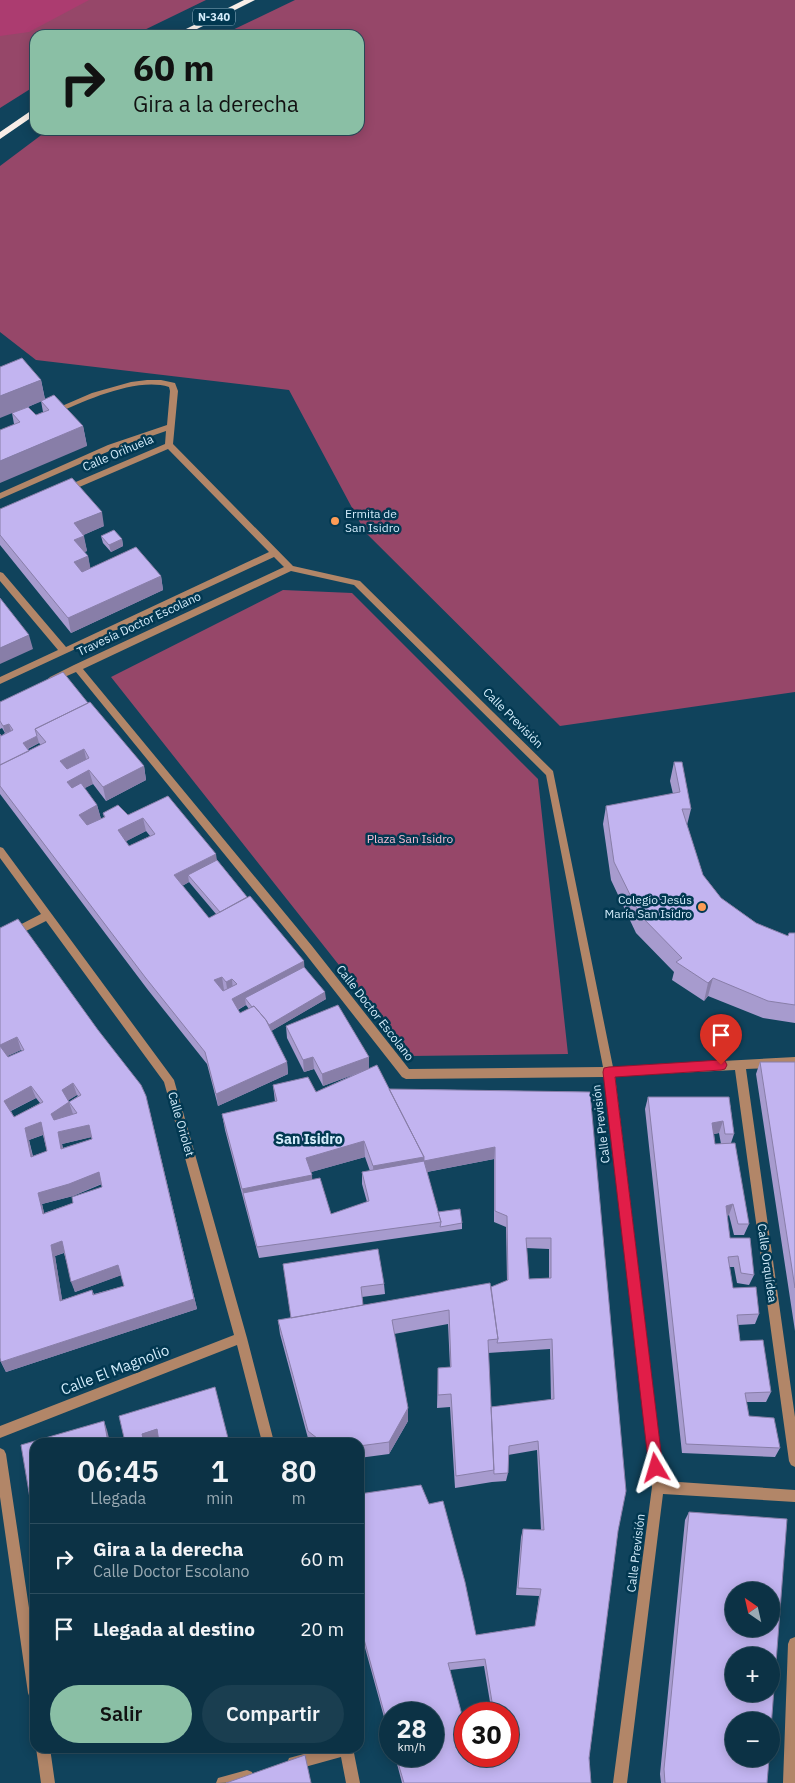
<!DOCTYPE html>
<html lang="es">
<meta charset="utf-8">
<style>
body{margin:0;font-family:"IBM Plex Sans",sans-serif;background:#1a3e50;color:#f1f3f6;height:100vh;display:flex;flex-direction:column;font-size:19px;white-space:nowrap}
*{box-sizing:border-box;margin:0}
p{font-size:16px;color:#9aaab3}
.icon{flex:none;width:28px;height:28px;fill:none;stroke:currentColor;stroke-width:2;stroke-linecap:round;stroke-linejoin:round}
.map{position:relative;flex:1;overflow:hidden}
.side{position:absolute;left:30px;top:1438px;width:334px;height:315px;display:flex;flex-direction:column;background:#0c3245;border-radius:15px;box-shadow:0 2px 12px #0003,0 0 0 1px #2c4d5e}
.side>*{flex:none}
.guide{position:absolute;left:30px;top:30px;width:334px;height:105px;border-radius:15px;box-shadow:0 2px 12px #0003,0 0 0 1px #2c4d5e;background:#8abfa5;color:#111;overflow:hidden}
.needle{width:32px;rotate:326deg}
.tools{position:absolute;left:725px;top:1582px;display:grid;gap:10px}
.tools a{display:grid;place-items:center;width:55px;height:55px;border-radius:50%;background:#0c3245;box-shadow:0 2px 12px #0003,0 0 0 1px #2c4d5e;font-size:25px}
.speed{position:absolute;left:379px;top:1702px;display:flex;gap:10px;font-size:25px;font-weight:700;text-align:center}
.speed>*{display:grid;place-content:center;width:65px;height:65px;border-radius:50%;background:#0c3245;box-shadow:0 2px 12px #0003,0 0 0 1px #2c4d5e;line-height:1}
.speed small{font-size:12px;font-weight:400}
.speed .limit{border:8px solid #d22;background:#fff;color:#111}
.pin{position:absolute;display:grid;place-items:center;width:42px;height:42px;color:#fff;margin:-51px -21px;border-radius:50% 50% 50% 0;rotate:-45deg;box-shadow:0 0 5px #0007}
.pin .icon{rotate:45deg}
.me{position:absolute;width:55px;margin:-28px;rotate:353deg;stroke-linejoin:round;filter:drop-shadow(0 0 4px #0008)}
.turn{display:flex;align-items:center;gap:18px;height:105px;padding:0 20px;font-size:22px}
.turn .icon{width:65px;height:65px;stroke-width:2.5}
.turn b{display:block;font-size:35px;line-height:42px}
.eta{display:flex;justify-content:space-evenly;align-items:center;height:85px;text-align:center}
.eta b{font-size:30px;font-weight:600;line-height:35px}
.button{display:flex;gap:10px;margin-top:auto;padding:10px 20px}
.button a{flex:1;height:58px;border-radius:30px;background:#8abfa5;color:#111;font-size:20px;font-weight:600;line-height:58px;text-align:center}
.button a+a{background:#1a3e50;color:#f1f3f6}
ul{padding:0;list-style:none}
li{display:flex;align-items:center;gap:15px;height:70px;padding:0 20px;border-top:1px solid #2c4d5e}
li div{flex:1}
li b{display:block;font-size:19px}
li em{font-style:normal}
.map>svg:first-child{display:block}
</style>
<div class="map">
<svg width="795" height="1783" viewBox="0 0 795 1783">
<rect width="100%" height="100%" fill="#10435c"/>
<!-- green -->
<path fill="#964769" d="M0 0H206L134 35H35V86L0 108Z
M295 0H795V692L560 726 365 532 289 390 36 360 0 332V166L48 130H359V35H222Z
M283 590 352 593 538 779 568 1054 411 1056 111 677Z"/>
<!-- forest -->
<path fill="#ac3c70" d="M0 0H89L29 32 0 36Z"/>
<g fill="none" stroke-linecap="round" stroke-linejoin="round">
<!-- minor -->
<path fill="#b28668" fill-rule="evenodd" d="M147 380H161L175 383 178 391 173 444 293 566 360 581 553 771 613 1067 795 1057V1067L746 1069 795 1417V1467L791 1465 789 1461 735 1070 615 1076 664 1481 795 1490V1502L663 1494 627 1783H613L652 1487 604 1077 406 1079 402 1077 304 952 76 672 53 682 48 679 50 677 74 665 284 567 274 557 0 684V677L58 650 0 581V572L3 573 66 647 269 552 168 449 70 491 67 492 63 489 64 487 165 444 166 431 114 449 0 499V493L108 445 167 425 170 391 169 387C136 377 85 401 55 414H49L48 412 92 393 131 382ZM291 571 354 585 546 775 603 1067 409 1069 312 946 83 669Z
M0 847 3 848 174 1080 247 1338 274 1442H262L237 1345 0 1438V1426L234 1335 164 1082 46 921 0 944V935L41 914 0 858Z
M0 1448 4 1450 6 1454 35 1648V1700L30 1698 28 1693 0 1497Z
M795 1637V1783H783L788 1644 790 1639Z
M36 1748H50L55 1783H41Z
M326 1748H353L360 1783H346L341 1757 294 1770 289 1768 287 1763 289 1758Z
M247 1770 252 1772 254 1777 252 1782 216 1783 218 1778Z"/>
<!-- trunk -->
<path fill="#f8eee8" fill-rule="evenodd" d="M244 0H255L185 35H174Z
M35 108V115L0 139V132Z"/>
</g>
<!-- wall -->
<path fill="#a79bce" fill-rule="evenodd" d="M41 380 45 399 83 426 87 446 14 424 12 413ZM41 401 43 412 36 415 28 407Z
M0 509 104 526 83 535 87 551 84 552 88 556 90 568 161 576 163 590 71 633 0 545Z
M101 536 122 539 123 546 111 552 103 543Z
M0 702 88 703 144 766 146 780 106 801 93 784 84 788 97 805 101 819 104 817 103 813 128 815 168 796 217 860 247 897 304 961V967L326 999 271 1031 287 1062 288 1074 218 1106 207 1064 148 990 0 794V734L1 736 5 733 2 728 0 729ZM39 743 41 745 29 751 28 749ZM146 831 150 836 129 846 126 841ZM189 882 216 914 209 918 182 886ZM246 1005 249 1009 240 1013 238 1010Z
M674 762 691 809 687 825 703 875 721 898 756 923 788 936 795 933V1023L763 1018 708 996 704 1001 672 980 674 972 636 933 611 880 603 824 606 806 673 794 670 781Z
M0 928 149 1108 197 1309 6 1372 1 1362ZM21 1050 22 1051 8 1057 7 1056ZM77 1095 78 1096 69 1102 68 1100ZM36 1098 40 1103 14 1117 11 1111ZM43 1135 47 1151 33 1156 29 1140ZM91 1137 92 1139 63 1148 62 1144ZM102 1184V1187L73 1203 44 1213 42 1204 73 1196ZM64 1253 75 1292 121 1275 124 1286 94 1294 92 1290 62 1300 55 1256Z
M286 1026 369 1057V1068L389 1089 590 1092 618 1531 589 1758 591 1783H402L395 1756H432L390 1714V1739L359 1626V1494L476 1635 535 1626 539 1596 516 1595 521 1537 523 1529 541 1530 537 1450 508 1455V1473L506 1481 492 1482 455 1488 450 1407 437 1408 438 1368 450 1367 448 1324 394 1334 408 1408V1421L389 1454 359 1458V1442H309L280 1334 278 1320 291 1318 283 1264 384 1284 385 1294 362 1297 363 1305 491 1287 507 1281 506 1227 494 1222V1159L427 1172 438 1212 462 1223V1229L259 1258 225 1130 222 1114 275 1102 273 1085 316 1092 355 1074 323 1086 314 1069 304 1072 287 1038ZM365 1157 370 1171 362 1172V1184L367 1202 331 1214 312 1180 311 1172ZM526 1248 549 1249V1278L529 1279ZM550 1349 551 1400 491 1407 488 1353ZM484 1666 492 1714H508V1756H465L450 1670Z
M760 1062H795V1331L756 1074Z
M648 1097H729L734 1134 731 1143 749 1224 744 1235H734L729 1215 727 1216 730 1238 754 1275 749 1285 737 1283 734 1267H729L733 1288 759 1314 755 1324 738 1325 740 1341 771 1392 766 1402H746L749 1416 780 1448 775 1457 682 1453 645 1109ZM719 1133 721 1144H715L714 1134Z
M689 1512 767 1783H661L660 1774 685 1520Z"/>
<!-- shaded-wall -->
<path fill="#887ea8" d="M41 380 45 400 0 418V396Z
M83 426 87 446 0 483V461Z
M102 512 104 526 77 538 74 523Z
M84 536 87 551 77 555 74 540Z
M122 539 123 546 111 552 109 545Z
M88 556 91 571 77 576 74 562Z
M161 576 163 590 71 633 68 618Z
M29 635 33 649 0 664V648Z
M9 724 11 731 5 733 3 726Z
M37 736 39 743 25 750 23 743Z
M84 749 87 763 63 775 60 761Z
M144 766 146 780 106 801 103 787Z
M89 770 93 784 70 796 67 782Z
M97 805 101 819 83 829 79 815Z
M143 818 146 831 121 844 118 830Z
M216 854 218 867 188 875 189 882 177 889 174 875Z
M304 961 305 974 245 998 246 1005 233 1012 232 999Z
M222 977 224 990 216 993 214 980Z
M713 978 708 996 704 1001 708 983Z
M232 979 233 992 228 995 226 982Z
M325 992 326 999 268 1033 267 1026Z
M17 1037 21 1050 4 1058 0 1045Z
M313 1057 314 1069 304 1072 303 1060Z
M369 1057V1069L323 1086 322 1074Z
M287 1062 288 1074 218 1106 216 1094Z
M73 1083 77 1095 66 1102 62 1090Z
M31 1086 36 1098 8 1112 4 1101Z
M69 1102 73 1114 55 1125 51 1114Z
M149 1108 197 1309 6 1372 1 1362 194 1299Z
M723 1121 719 1133 708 1135 712 1123Z
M41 1122 45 1134 29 1140 35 1168 31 1157 25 1128Z
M89 1125 92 1137 62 1144 65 1160 61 1149 58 1132Z
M364 1141 365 1157 308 1173 306 1158Z
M495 1147 494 1159 374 1182 373 1166 424 1157Z
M99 1172 103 1183 73 1196 42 1204 47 1225 43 1214 38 1193Z
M312 1175 313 1191 243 1193 242 1189Z
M733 1204 729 1215 722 1217 726 1206Z
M62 1241 66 1252 55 1256 64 1311 60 1301 51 1245Z
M118 1265 122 1275 75 1292 71 1282Z
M408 1408V1421L389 1454V1442Z
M104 1421 107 1430 110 1442H108Z
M157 1429 160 1438 147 1442H144L142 1434Z"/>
<!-- building -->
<path fill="#c2b4f0" stroke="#887ea8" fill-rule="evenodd" d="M22 358 41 380 0 396V367Z
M54 395 83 426 0 461V430L20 422 12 413 28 407 36 415 49 410 41 401Z
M72 478 102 512 74 523 84 536 74 540 88 556 74 562 82 572 136 547 161 576 68 618 0 535V509Z
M114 530 122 539 109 545 101 536Z
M0 598 29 635 0 648Z
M63 672 88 703 35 729 37 736 23 743 29 751 0 765V734L1 736 13 730 9 724 3 726 0 721V702Z
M90 702 144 766 103 787 89 770 67 782 72 788 81 783 97 805 79 815 87 825 105 817 103 813 118 805 128 815 168 796 216 854 174 875 209 918 250 896 304 961 232 999 240 1013 254 1006 266 1020 287 1062 216 1094 205 1052 145 977 0 786V765L46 742 35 729ZM84 749 89 758 67 769 60 761ZM143 818 155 834 129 846 118 830ZM222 977 226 982 232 979 237 984 223 991 214 980Z
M674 762H682L691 809H682L703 875 721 898 756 923 788 936 789 933H795V1005L768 1001 713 978 708 983 676 962 682 958 640 915 614 862 606 806 680 792Z
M217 860 247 897 220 912 188 875Z
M18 919 98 1030 141 1085 146 1096 194 1299 1 1362 0 1358V1046L8 1057 24 1050 17 1037 0 1045V928ZM73 1083 81 1095 69 1102 77 1113 54 1120 51 1114 69 1102 62 1090ZM31 1086 43 1102 14 1117 4 1101ZM41 1122 47 1151 31 1157 25 1128ZM89 1125 92 1139 61 1149 58 1132ZM99 1172 102 1187 72 1197 73 1203 43 1214 38 1193 69 1184ZM62 1241 71 1282 118 1265 124 1286 93 1295 92 1290 60 1301 51 1245Z
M304 967 325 992 269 1025 266 1020 254 1006 252 1007 245 998Z
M338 1005 369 1057 322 1074 313 1057 303 1060 286 1026Z
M760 1062H795V1288Z
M377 1065 424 1157 373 1166 364 1141 306 1158 312 1175 242 1189 222 1114 277 1101 273 1085 308 1077 316 1092Z
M389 1089 590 1092 626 1491 618 1531 589 1758 591 1783H404L396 1756H432V1714H390V1734L359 1621V1494L421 1485 429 1504 443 1501 465 1582 476 1635 535 1626 541 1589 518 1588 523 1529 544 1530 538 1441 509 1446 508 1473 494 1474 491 1407 554 1399 552 1339 497 1343 498 1339 491 1287 508 1280 507 1216 495 1211V1147L424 1161V1157ZM526 1238H551V1278L529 1279ZM485 1659 494 1714H508V1756H465V1726L448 1663Z
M648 1097H729L734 1134H725L723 1121 712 1123 715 1144 735 1143 749 1224H738L733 1204 726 1206 730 1238H750L754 1275 741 1273 738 1256 728 1257 733 1288 756 1287 759 1314 737 1315 740 1341 763 1340 771 1392 745 1393 749 1416 774 1418 780 1448 686 1444Z
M424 1161 441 1222 257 1247 243 1193 320 1178 331 1214 369 1201 362 1172Z
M460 1209 462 1223 440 1227 441 1222 438 1212Z
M378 1249 384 1284 361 1287 363 1305 291 1318 283 1264Z
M490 1283 498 1339 488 1340 494 1470 456 1476 451 1394 438 1395V1368L451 1367 449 1310 392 1320 408 1408 389 1442 359 1446V1442H322L308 1431 278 1320Z
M215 1387 229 1442H159L157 1429 142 1434 144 1442H125L119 1416Z
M104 1421 108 1442H35V1528L21 1445Z
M689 1512 787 1519 771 1728V1721H734V1759H769L767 1783H665L664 1769ZM734 1591H771V1629H734ZM734 1656H771V1694H734Z
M305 1755 311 1783H226Z"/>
<!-- route -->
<path fill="#e11d48" stroke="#92132f" d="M721 1060 725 1061 727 1065 725 1069 721 1070 615 1077 663 1468 661 1473 656 1475 651 1473 649 1468 603 1072 604 1068 609 1067Z"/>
<!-- markers -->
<g fill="#fd9c56" stroke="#023851" stroke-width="2">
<circle cx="335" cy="521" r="5"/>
<circle cx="702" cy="907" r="5"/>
</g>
<g text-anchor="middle" stroke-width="5" stroke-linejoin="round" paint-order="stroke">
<!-- shield labels -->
<rect fill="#023851" stroke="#94b6c8" stroke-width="1" x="193" y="8.5" width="42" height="17" rx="4"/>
<g font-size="11" font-weight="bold" fill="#d3ecfb">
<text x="214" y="21">N-340</text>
</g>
<!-- street labels -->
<g font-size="12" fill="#d3ecfb" stroke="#023851">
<text transform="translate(118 453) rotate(-23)" y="4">Calle Orihuela</text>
<text transform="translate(139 624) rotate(-25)" y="4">Travesía Doctor Escolano</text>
<text transform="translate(513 718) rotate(45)" y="4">Calle Previsión</text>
<text transform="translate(375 1013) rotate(52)" y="4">Calle Doctor Escolano</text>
<text transform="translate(181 1124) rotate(74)" y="4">Calle Oriolet</text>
<text transform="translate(601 1124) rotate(-97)" y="4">Calle Previsión</text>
<text transform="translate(767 1263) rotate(82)" y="4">Calle Orquídea</text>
<text transform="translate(636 1553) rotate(-83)" y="4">Calle Previsión</text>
</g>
<!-- poi labels -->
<g font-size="12" fill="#d3ecfb" stroke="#023851" text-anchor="start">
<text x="345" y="518">Ermita de<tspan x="345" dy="14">San Isidro</tspan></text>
<text x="692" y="904" text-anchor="end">Colegio Jesús<tspan x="692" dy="14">María San Isidro</tspan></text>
</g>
<!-- park labels -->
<g font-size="12" fill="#f8bcd2" stroke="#023851">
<text x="410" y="843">Plaza San Isidro</text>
</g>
<!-- neighbourhood labels -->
<g font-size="14" font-weight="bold" fill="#d3ecfb" stroke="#023851">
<text x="309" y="1144">San Isidro</text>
</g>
<!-- near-street labels -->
<g font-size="15" fill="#d3ecfb" stroke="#023851">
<text transform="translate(115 1370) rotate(-21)" y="5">Calle El Magnolio</text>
</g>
</g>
</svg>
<div class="tools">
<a><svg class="needle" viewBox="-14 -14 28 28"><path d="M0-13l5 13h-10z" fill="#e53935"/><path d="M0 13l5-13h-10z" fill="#9aaab3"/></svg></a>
<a>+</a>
<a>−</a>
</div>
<div class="speed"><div>28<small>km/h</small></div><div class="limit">30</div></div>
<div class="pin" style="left:721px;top:1065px;background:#d93025"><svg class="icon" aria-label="arrive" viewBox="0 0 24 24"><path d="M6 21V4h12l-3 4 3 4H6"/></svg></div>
<svg class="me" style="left:656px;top:1468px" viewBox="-20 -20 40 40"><path d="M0-17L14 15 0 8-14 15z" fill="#e11d48" stroke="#fff" stroke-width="4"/></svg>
<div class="guide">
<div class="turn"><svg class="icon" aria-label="right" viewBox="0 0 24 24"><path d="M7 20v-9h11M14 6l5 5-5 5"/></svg><div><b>60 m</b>Gira a la derecha</div></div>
</div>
<section class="side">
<div class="eta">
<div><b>06:45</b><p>Llegada</p></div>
<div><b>1</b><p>min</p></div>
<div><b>80</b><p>m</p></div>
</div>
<ul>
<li><svg class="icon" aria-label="right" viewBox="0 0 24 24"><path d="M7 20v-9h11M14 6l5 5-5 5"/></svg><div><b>Gira a la derecha</b><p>Calle Doctor Escolano</p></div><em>60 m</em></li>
<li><svg class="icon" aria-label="arrive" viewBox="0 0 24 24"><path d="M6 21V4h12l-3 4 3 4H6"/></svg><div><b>Llegada al destino</b></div><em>20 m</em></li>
</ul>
<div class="button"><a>Salir</a><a>Compartir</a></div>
</section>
</div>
